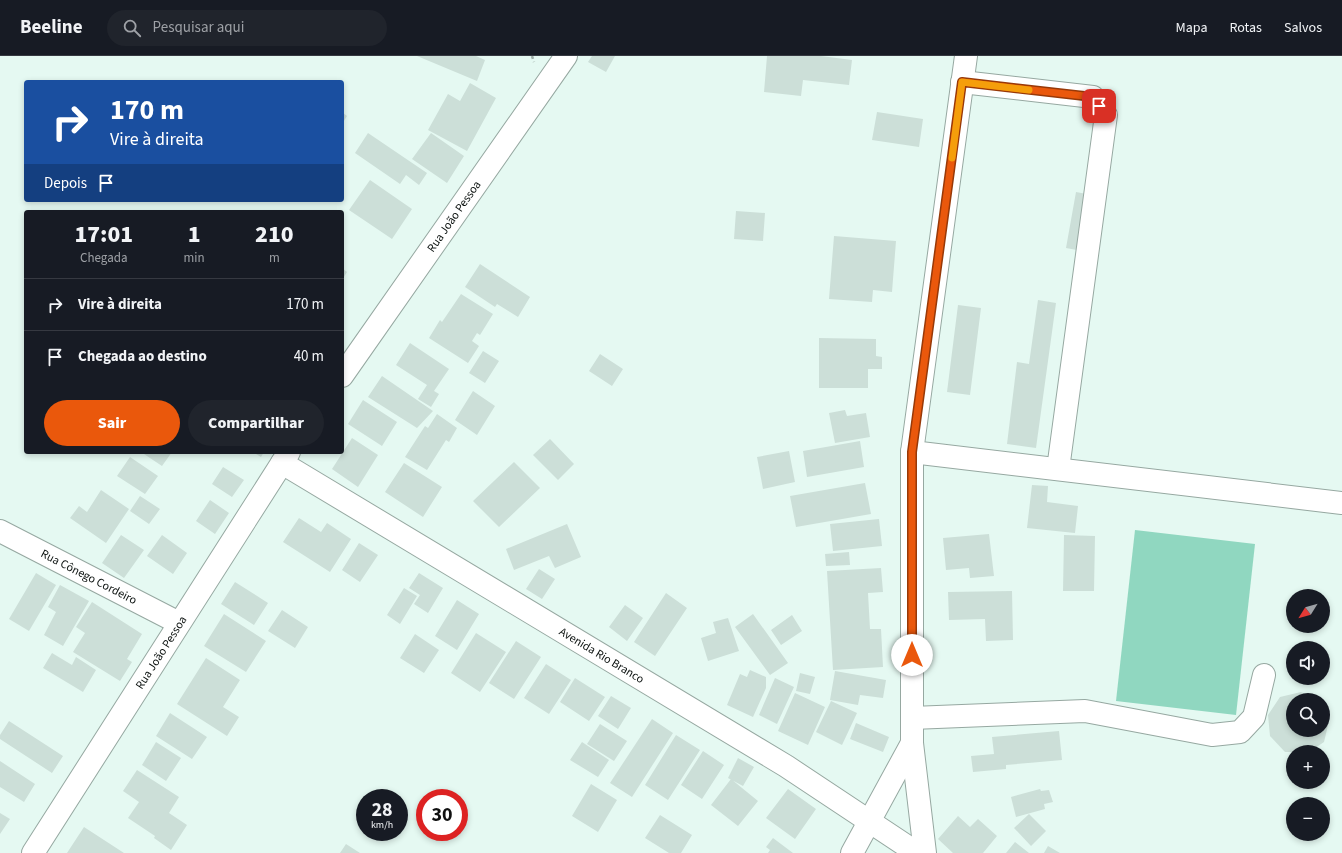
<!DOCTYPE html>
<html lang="pt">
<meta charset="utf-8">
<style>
body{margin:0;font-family:"Source Sans 3",sans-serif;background:#20242c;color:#f1f3f6;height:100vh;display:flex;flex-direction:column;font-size:15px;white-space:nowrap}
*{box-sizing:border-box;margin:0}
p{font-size:13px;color:#9ea1a6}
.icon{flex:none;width:22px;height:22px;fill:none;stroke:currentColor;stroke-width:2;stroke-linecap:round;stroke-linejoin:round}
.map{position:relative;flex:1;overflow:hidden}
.details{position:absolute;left:24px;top:154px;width:320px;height:244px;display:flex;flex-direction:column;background:#171b24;border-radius:4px;box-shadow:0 2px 6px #0003}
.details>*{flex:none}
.banner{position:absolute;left:24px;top:24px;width:320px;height:122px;border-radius:4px;box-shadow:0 2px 6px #0003;background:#1a4fa0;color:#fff;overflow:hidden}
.needle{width:26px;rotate:233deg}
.buttons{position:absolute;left:1286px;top:533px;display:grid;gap:8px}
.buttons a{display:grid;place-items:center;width:44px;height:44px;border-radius:50%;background:#171b24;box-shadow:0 2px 6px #0003;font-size:20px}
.speed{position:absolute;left:356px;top:733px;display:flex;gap:8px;font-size:20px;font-weight:700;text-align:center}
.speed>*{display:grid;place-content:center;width:52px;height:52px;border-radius:50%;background:#171b24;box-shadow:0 2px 6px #0003;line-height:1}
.speed small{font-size:10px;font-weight:400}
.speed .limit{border:6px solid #d22;background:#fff;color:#111}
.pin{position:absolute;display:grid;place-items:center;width:34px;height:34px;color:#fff;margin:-17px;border-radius:8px;box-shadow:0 2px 6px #0006}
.me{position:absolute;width:44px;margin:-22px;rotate:0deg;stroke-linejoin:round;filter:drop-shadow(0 0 3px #0008)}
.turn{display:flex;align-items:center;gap:14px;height:84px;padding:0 20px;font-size:18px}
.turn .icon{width:52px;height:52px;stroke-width:2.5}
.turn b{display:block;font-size:28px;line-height:34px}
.then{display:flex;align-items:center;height:38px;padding:0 20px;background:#0003;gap:8px;font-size:15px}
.eta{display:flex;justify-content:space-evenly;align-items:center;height:68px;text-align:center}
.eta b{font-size:24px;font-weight:800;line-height:28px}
.action{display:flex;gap:8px;margin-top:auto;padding:8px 20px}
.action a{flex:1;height:46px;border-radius:24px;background:#ea580c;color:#fff;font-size:16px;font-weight:800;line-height:46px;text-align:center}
.action a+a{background:#20242c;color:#f1f3f6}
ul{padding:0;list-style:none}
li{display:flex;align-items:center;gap:12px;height:52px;padding:0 20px;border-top:1px solid #363941}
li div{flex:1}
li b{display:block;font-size:15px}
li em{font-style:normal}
header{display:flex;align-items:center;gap:24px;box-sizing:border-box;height:56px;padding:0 20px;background:#171b24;border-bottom:1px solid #363941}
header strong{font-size:19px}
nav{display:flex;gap:22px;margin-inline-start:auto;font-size:14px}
.search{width:280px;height:36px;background:#20242c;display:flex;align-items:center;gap:10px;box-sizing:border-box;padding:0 14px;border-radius:22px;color:#9ea1a6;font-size:15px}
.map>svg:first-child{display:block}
</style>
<header>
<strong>Beeline</strong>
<div class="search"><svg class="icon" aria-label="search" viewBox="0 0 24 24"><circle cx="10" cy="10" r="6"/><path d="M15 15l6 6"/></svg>Pesquisar aqui</div>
<nav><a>Mapa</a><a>Rotas</a><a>Salvos</a></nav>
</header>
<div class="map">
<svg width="1342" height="797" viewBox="0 0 1342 797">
<rect width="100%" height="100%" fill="#e5f9f2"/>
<!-- green -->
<path fill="#90d7c0" d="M1135 474 1255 488 1236 659 1116 645Z"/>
<!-- building -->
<path fill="#ccdfd8" d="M417 0H476L485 4 477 25Z
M592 0H615L606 16 588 6Z
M767 0H821L852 4 849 29 803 24 801 40 764 36Z
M470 27 496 42 467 95 428 74 448 38 460 45Z
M342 56 347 60 342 68Z
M877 56 923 63 919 91 872 84Z
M368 77 427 117 419 129 406 119 400 128 355 97Z
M431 77 464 100 447 127 412 103Z
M370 124 412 153 392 183 349 154Z
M1076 136 1103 141 1093 197 1066 192Z
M736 155 765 157 763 185 734 183Z
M834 180 896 185 892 236 873 234 872 246 829 243Z
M480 208 530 241 518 261 497 248 495 251 465 231Z
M342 212 347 216 342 224Z
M461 238 493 258 480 279 477 277 472 285 479 290 468 307 429 282 440 264 442 266Z
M1038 244 1056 247 1036 392 1007 388 1017 306 1029 308Z
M958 249 981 252 970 339 947 336Z
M819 282 876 283V300L882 301V313H868V332H819Z
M410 287 449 313 434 335 439 338 431 351 418 343 427 329 396 309Z
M483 295 499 305 485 327 469 317Z
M600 298 623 313 612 330 589 315Z
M382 320 433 355 417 372 368 341Z
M473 335 495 350 477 379 455 364Z
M363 344 397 366 382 390 348 368Z
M845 354 847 360 866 357 870 381 835 387 829 357Z
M437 358 457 372 449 386 446 384 427 414 405 401 425 370 428 372Z
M352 382 378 399 358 431 332 413Z
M550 383 574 408 558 424 533 399Z
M860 385 864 411 807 421 803 395Z
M789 395 795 426 763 433 757 401Z
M141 396H172L162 410Z
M253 396H264L261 401Z
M130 401 158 420 145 438 117 420Z
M514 406 540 432 499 471 473 445Z
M404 407 442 431 423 461 385 436Z
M223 411 244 424 232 441 212 428Z
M865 427 871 458 796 471 790 440Z
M1032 429 1048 430 1047 446 1078 450 1075 477 1027 472Z
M101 434 129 453 106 487 70 462 79 450 87 456Z
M140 440 160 453 149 468 130 455Z
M210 444 229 457 215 478 196 465Z
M299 462 321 476 327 467 351 483 330 516 283 486Z
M879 463 882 490 833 495 830 468Z
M567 468 581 501 555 512 549 500 514 514 506 493Z
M989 478 994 520 970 522 969 512 946 514 943 482Z
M121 479 144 494 124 522 102 507Z
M162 479 187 497 173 518 147 500Z
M1064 479 1095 480 1094 535H1063Z
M359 487 378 499 360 526 342 514Z
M849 496 850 509 826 510 825 498Z
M881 512 883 536 868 537 870 573H881L883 611 833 614 827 515Z
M539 513 555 523 542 543 526 533Z
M36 517 56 529 29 575 9 563Z
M419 517 443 532 428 557 414 548 420 539 409 532Z
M235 526 268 547 254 569 221 548Z
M60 529 89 545 63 590 44 579 56 556 48 551Z
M404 532 417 540 400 568 387 559Z
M1012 535 1013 584 986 585 985 563 949 564 948 536Z
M666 537 687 552 655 600 634 586Z
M457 544 479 558 457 594 435 580Z
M92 546 142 578 127 603 132 606 120 625 73 596 85 577 76 571Z
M625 549 643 562 627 585 609 571Z
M282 554 308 571 295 592 268 575Z
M224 558 266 585 246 616 204 590Z
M753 558 788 607 770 619 735 571Z
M792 559 802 575 781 589 771 574Z
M728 562 739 595 708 605 701 582 716 577 713 566Z
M476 577 506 596 480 636 451 617Z
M415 578 439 594 424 617 400 602Z
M516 585 541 601 514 643 489 627Z
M52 597 72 609 76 601 96 614 83 636 43 612Z
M206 602 240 624 223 651 239 661 227 680 177 648Z
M546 608 571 624 549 658 524 642Z
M750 614 766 621V632L753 661 727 649 740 618 747 621Z
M835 615 886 624 883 642 860 639 858 649 830 644Z
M800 617 815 621 810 638 796 635Z
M575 622 605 641 589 665 560 646Z
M775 622 794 631 777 668 759 659Z
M1301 636 1317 644H1293V674H1323V651L1329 665 1324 686 1309 696H1285L1270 680 1268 659 1280 641Z
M795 637 825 651 808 689 778 675Z
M611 640 631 652 618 673 598 660Z
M831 645 857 657 842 689 816 676Z
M170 657 207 681 192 703 156 680Z
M652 663 673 677 632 741 610 727Z
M9 665 63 700 52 717 0 683V679Z
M856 667 889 681 883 696 850 683Z
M600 668 627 685 614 705 587 688Z
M1059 675 1062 704 1006 709V713L973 716 971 700 994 698 992 681Z
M676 679 700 694 668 744 645 729Z
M156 686 181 702 166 725 142 709Z
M582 686 609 704 598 721 570 704Z
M703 695 724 709 702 743 681 729Z
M738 702 754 711 743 730 728 722Z
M0 705 35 728 24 746 0 731Z
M137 714 179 741 169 757 187 769 171 794 154 782 155 780 128 762 139 746 123 735Z
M731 723 758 745 738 770 711 749Z
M591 728 617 744 598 776 572 760Z
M788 733 816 753 795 783 766 762Z
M1040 733 1041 735 1049 734 1053 746 1044 748 1045 753 1016 761 1011 741Z
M0 757 10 763 0 778Z
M1029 758 1046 775 1031 790 1014 772Z
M660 759 692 779 681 797H669L645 782Z
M958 760 970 771 978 763 997 780 983 797H953L938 783Z
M84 771 124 797H67Z
M773 782 793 797H768L770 794 766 791Z
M1015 786 1029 797H1006Z
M346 788 360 797H340Z
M1048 790 1060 797H1044Z"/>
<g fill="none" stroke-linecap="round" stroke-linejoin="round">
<defs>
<g id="minor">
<path d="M962 26 1093 41 1106 59 1058 413"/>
<path id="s1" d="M342 320 566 0"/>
<path d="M912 396 1342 447"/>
<path id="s2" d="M282 407 786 710 917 797"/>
<path id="s3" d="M0 475 179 567"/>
<path d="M912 662 1085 655 1212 679 1240 676 1254 661 1264 619"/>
<path d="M912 687 925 797"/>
<path id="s4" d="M33 797 289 396"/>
<path d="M852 797 912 687V396L966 0"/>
</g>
</defs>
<!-- minor casing -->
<use href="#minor" stroke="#96a8a1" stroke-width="24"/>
<!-- path -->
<path stroke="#9dada7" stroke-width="2.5" stroke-dasharray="3 3" stroke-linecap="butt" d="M532 0 534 6"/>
<!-- minor -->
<use href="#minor" stroke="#fff" stroke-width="22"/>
</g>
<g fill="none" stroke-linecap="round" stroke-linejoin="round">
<defs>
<path id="route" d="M912 599V396L962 26 1093 41 1099 50"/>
</defs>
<!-- route casing -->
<use href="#route" stroke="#983908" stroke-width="10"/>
<!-- route -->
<use href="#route" stroke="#ea580c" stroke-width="7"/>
<!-- slow -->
<path stroke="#f59e0b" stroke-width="7" d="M952 102 962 26 1029 34"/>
</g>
<g text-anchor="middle" stroke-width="3" stroke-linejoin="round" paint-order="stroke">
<!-- street labels -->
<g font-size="12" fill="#0a100e" stroke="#e5f9f2">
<text dy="4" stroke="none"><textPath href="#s1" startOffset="195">Rua João Pessoa</textPath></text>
<text dy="4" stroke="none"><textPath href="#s3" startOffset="100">Rua Cônego Cordeiro</textPath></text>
<text dy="4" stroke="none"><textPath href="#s4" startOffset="238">Rua João Pessoa</textPath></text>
<text dy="4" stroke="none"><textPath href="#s2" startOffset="373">Avenida Rio Branco</textPath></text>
</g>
</g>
</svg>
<div class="buttons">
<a><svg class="needle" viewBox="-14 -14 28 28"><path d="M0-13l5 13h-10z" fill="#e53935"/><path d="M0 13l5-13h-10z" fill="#9ea1a6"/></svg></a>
<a><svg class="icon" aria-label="sound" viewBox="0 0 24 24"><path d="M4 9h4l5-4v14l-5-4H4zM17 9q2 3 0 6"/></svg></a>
<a><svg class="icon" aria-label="search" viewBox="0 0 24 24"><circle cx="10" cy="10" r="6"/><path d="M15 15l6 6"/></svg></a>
<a>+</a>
<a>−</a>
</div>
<div class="speed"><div>28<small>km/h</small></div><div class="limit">30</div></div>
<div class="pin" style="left:1099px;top:50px;background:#d93025"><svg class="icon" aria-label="arrive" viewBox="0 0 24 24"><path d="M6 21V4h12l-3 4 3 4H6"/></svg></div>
<svg class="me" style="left:912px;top:599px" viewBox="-20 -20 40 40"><circle r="19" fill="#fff"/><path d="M0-13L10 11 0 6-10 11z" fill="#ea580c"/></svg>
<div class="banner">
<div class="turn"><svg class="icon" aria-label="right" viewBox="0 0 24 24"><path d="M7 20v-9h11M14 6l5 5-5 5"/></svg><div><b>170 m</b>Vire à direita</div></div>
<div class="then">Depois<svg class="icon" aria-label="arrive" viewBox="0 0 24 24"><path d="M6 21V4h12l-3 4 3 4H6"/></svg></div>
</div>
<section class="details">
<div class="eta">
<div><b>17:01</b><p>Chegada</p></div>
<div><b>1</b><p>min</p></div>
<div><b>210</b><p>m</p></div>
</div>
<ul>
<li><svg class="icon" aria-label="right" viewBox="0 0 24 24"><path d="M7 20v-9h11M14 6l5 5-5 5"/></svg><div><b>Vire à direita</b></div><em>170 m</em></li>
<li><svg class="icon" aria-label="arrive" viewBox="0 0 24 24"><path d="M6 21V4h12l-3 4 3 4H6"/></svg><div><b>Chegada ao destino</b></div><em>40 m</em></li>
</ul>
<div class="action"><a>Sair</a><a>Compartilhar</a></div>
</section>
</div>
